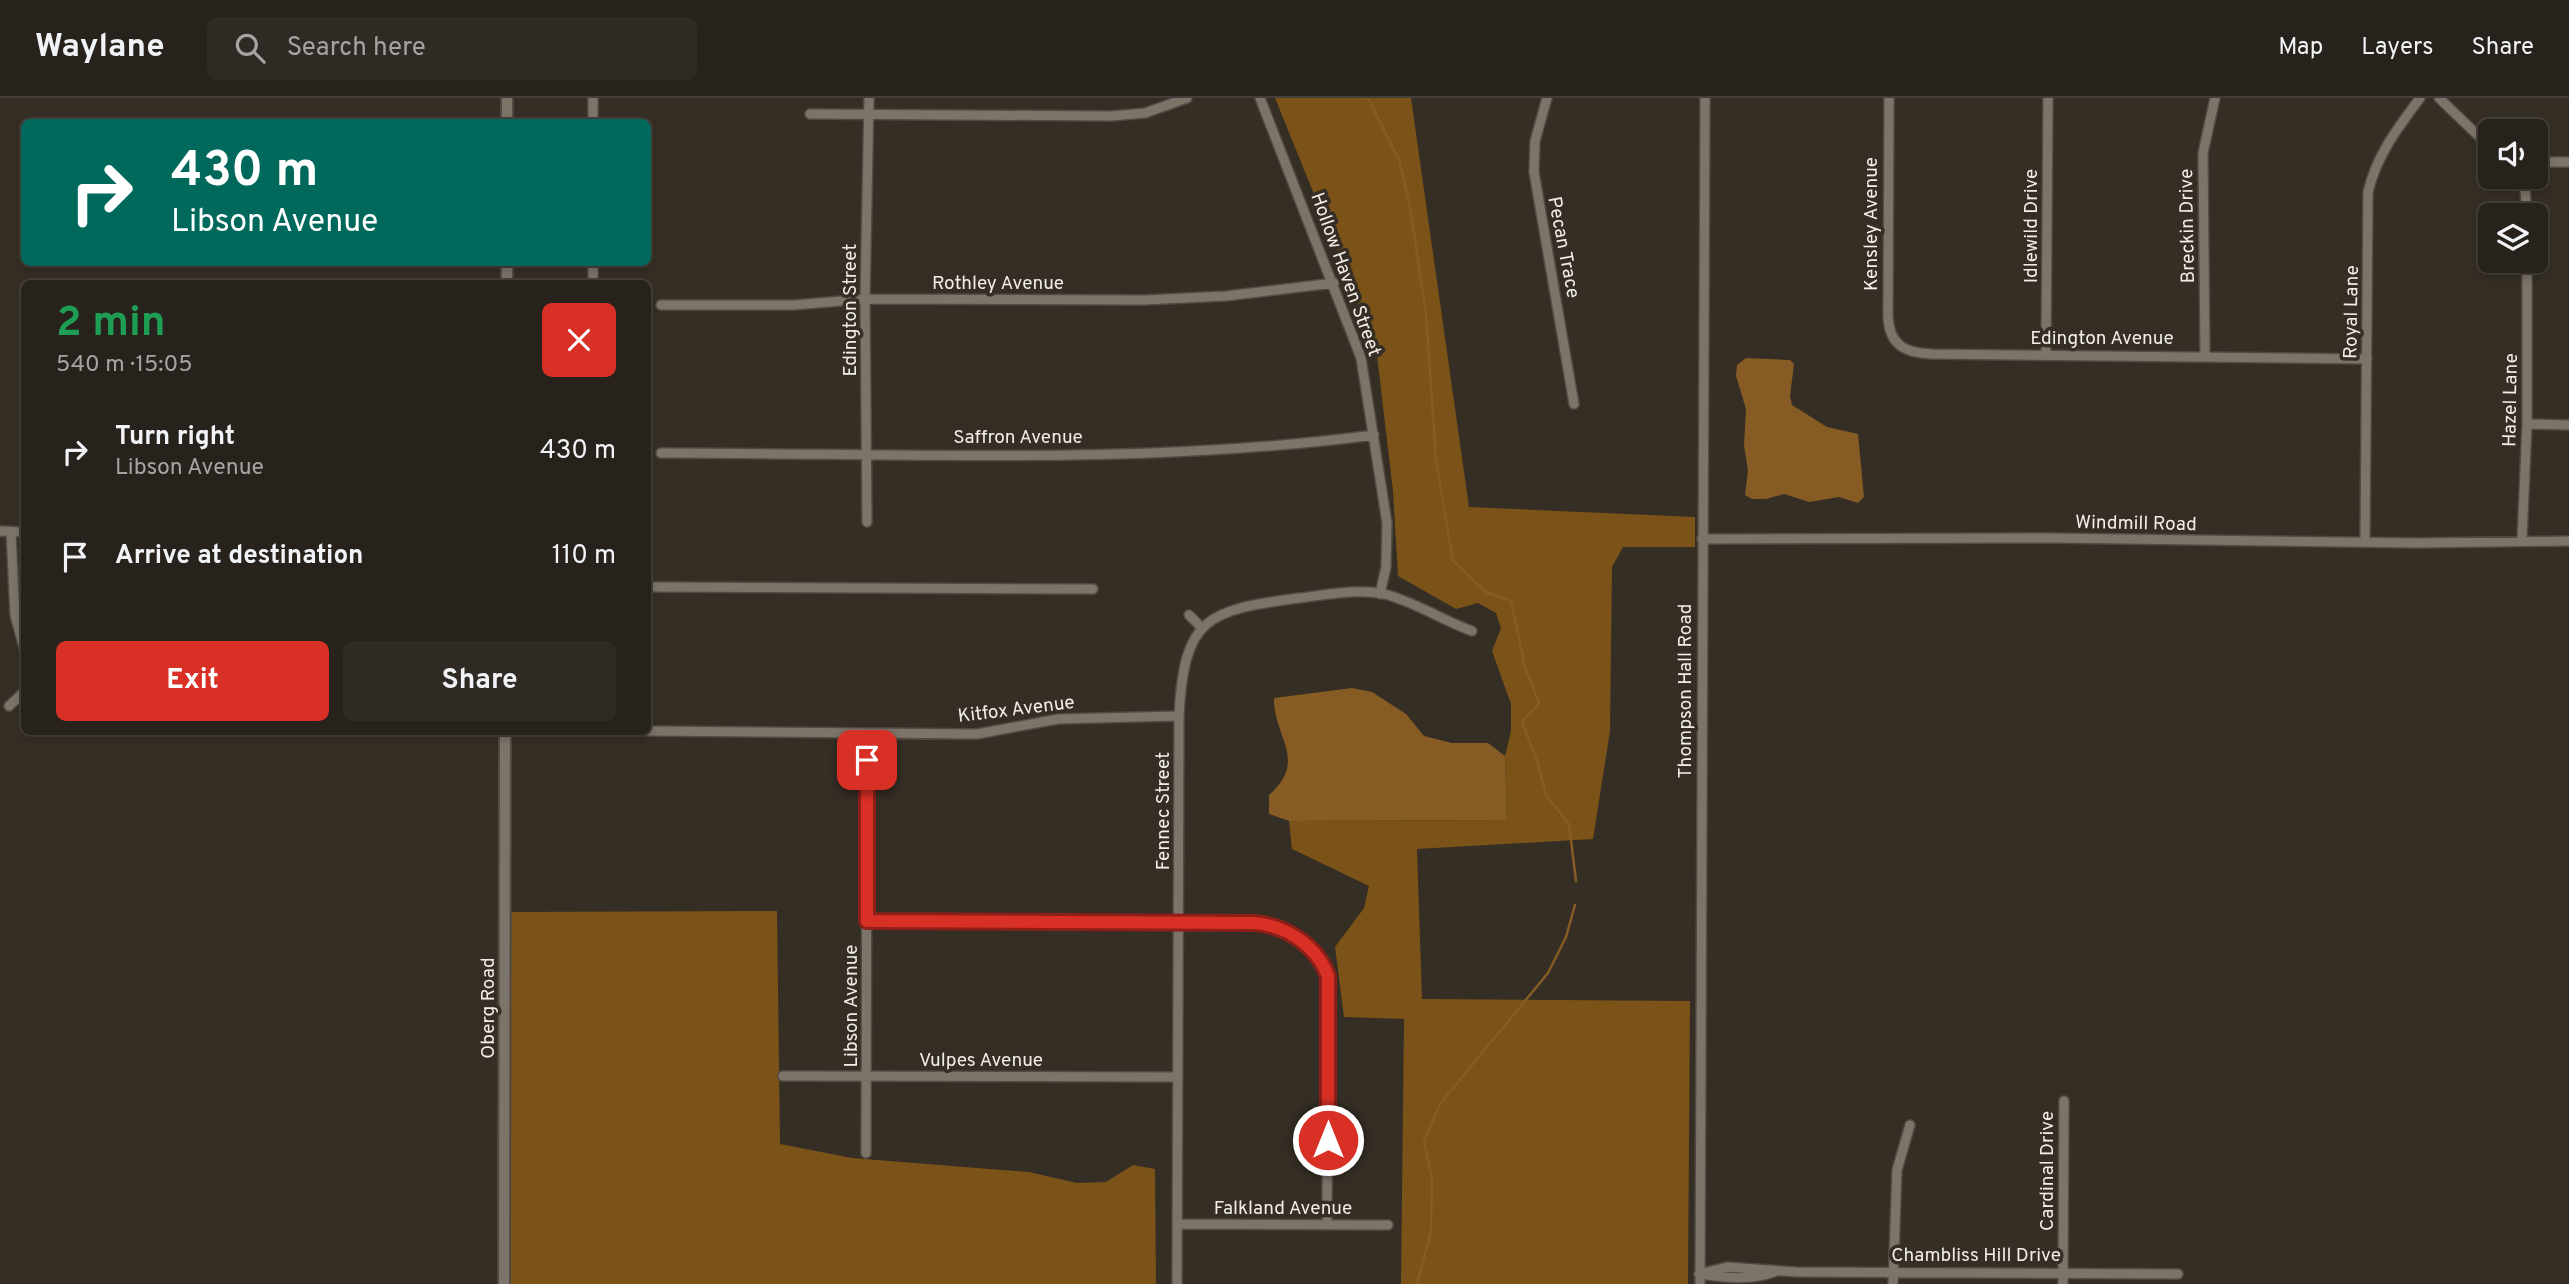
<!DOCTYPE html>
<meta charset="utf-8">
<style>
body{margin:0;font-family:Overpass,sans-serif;background:#302a25;color:#f1f3f6;height:100vh;display:flex;flex-direction:column;font-size:26px;white-space:nowrap}
*{box-sizing:border-box;margin:0}
p{font-size:23px;color:#a5a4a3}
.icon{flex:none;width:38px;height:38px;fill:none;stroke:currentColor;stroke-width:2;stroke-linecap:round;stroke-linejoin:round}
.map{position:relative;flex:1;overflow:hidden}
.side{position:absolute;left:21px;top:182px;width:630px;height:455px;display:flex;flex-direction:column;background:#28221c;border-radius:10px;box-shadow:0 4px 10px #0003,0 0 0 2px #443f3b}
.side>*{flex:none}
.top-card{position:absolute;left:21px;top:21px;width:630px;height:147px;border-radius:10px;box-shadow:0 4px 10px #0003,0 0 0 2px #443f3b;background:#00695c;color:#fff;overflow:hidden}
.buttons{position:absolute;left:2478px;top:21px;display:grid;gap:14px}
.buttons a{display:grid;place-items:center;width:70px;height:70px;border-radius:10px;background:#28221c;box-shadow:0 4px 10px #0003,0 0 0 2px #443f3b;font-size:35px}
.pin{position:absolute;display:grid;place-items:center;width:60px;height:60px;color:#fff;margin:-30px;border-radius:14px;box-shadow:0 4px 10px #0006}
.me{position:absolute;width:77px;margin:-38px;rotate:0deg;stroke-linejoin:round;filter:drop-shadow(0 0 5px #0008)}
.turn{display:flex;align-items:center;gap:24px;height:147px;padding:0 35px;font-size:32px}
.turn .icon{width:91px;height:91px;stroke-width:2.5}
.turn b{display:block;font-size:49px;line-height:60px}
.round{display:grid;place-items:center;flex:none;width:74px;height:74px;border-radius:10px;background:#302a25}
.overview{display:flex;align-items:center;justify-content:space-between;height:119px;padding:0 35px}
h1{font-size:42px;font-weight:700;line-height:52px;color:#1e9e55}
.primary-button{display:flex;gap:14px;margin-top:auto;padding:14px 35px}
.primary-button a{flex:1;height:80px;border-radius:10px;background:#d93025;color:#fff;font-size:28px;font-weight:700;line-height:80px;text-align:center}
.primary-button a+a{background:#302a25;color:#f1f3f6}
ul{padding:0;list-style:none}
li{display:flex;align-items:center;gap:21px;height:105px;padding:0 35px}
li div{flex:1}
li b{display:block;font-size:26px}
li em{font-style:normal}
header{display:flex;align-items:center;gap:42px;box-sizing:border-box;height:98px;padding:0 35px;background:#28221c;border-bottom:2px solid #443f3b}
header strong{font-size:33px}
nav{display:flex;gap:38px;margin-inline-start:auto;font-size:24px}
.search{width:490px;height:63px;background:#302a25;display:flex;align-items:center;gap:18px;box-sizing:border-box;padding:0 24px;border-radius:10px;color:#a5a4a3;font-size:26px}
.map>svg:first-child{display:block}
</style>
<header>
<strong>Waylane</strong>
<div class="search"><svg class="icon" aria-label="search" viewBox="0 0 24 24"><circle cx="10" cy="10" r="6"/><path d="M15 15l6 6"/></svg>Search here</div>
<nav><a>Map</a><a>Layers</a><a>Share</a></nav>
</header>
<div class="map">
<svg width="2569" height="1186" viewBox="0 0 2569 1186">
<rect width="100%" height="100%" fill="#352e25"/>
<!-- forest -->
<path fill="#7b5217" d="M1275 0H1411L1469 409 1695 419V449H1623L1612 469 1610 633 1593 741 1417 751 1422 901 1690 903 1688 1186H1401L1404 921 1344 919 1335 849 1364 810 1369 788 1292 751 1289 723 1507 722 1505 658 1511 633V606L1492 553 1501 530 1496 515 1478 505 1456 511 1398 478 1393 393 1376 249Z
M777 813 780 1046 852 1060 1029 1074 1077 1085 1106 1084 1133 1067 1155 1071 1156 1186H497L498 814Z"/>
<!-- water -->
<path fill="#865c24" d="M1746 260 1790 262 1794 266 1790 298 1792 307 1827 329 1858 336 1864 399 1858 405 1839 399 1809 404 1784 396 1766 401H1752L1745 397 1748 373 1744 347 1746 311 1736 278 1737 267Z
M1352 590 1372 594 1406 616 1424 638 1452 645H1488L1505 658 1507 722 1289 723 1269 716V697C1309 662 1273 639 1274 600Z"/>
<g fill="none" stroke-linecap="round" stroke-linejoin="round">
<!-- stream -->
<path stroke="#865c24" stroke-width="2.5" d="M1368 0 1399 62 1410 109 1426 216 1436 361 1453 463 1486 494 1511 503 1525 569 1539 605 1522 624 1538 665 1546 697 1569 726 1576 783
M1417 1186 1431 1133 1432 1081 1424 1043 1440 1006 1548 875 1566 839 1575 807"/>
<defs>
<path id="minor" d="M1260 0 1361 260 1387 425 1386 469 1380 496
M1547 0 1535 43 1534 74 1574 306
M1889 0 1888 218C1889 247 1905 255 1932 256L2367 261
M2439 0 2490 49
M810 16 1111 18 1145 15 1187 0
M593 24V0
M2536 64H2569
M2524 79 2527 117
M593 164V186
M661 207H794L865 201 1144 202 1226 198 1334 185
M2046 256 2048 0
M2205 257 2203 55 2215 0
M2527 326 2569 327
M661 355C898 355 1138 368 1374 337
M867 424 865 201 869 0
M0 433 24 434
M11 434 15 517 24 550
M1702 441 2051 440 2418 445 2569 443
M2522 441 2527 326V163
M2365 443 2368 94C2377 56 2398 30 2420 0
M648 489 1093 491
M1189 517 1201 529
M9 608 24 594
M648 633 977 636 1058 621 1179 618
M867 823 1255 825C1287 828 1317 848 1328 879L1327 1126
M783 978 1178 979
M866 1055 867 635
M1177 1126 1388 1127
M1699 1176 1727 1169 1797 1174 2178 1176
M1707 1177C1729 1180 1753 1182 1774 1174
M1177 1186 1179 618C1184 519 1207 512 1299 500 1326 497 1356 490 1384 496 1416 504 1441 522 1472 533
M1700 1186 1705 0
M1893 1186 1897 1072 1910 1027
M2063 1186 2064 1003"/>
<path id="tertiary" d="M507 0V24
M507 164V186
M504 1186 505 634"/>
</defs>
<!-- minor casing -->
<use href="#minor" stroke="#504a42" stroke-width="12"/>
<!-- tertiary casing -->
<use href="#tertiary" stroke="#504a42" stroke-width="14"/>
<!-- minor -->
<use href="#minor" stroke="#7c7369" stroke-width="9"/>
<!-- tertiary -->
<use href="#tertiary" stroke="#7c7369" stroke-width="10"/>
</g>
<g fill="none" stroke-linecap="round" stroke-linejoin="round">
<defs>
<path id="route" d="M867 662V823L1255 825C1287 828 1317 848 1328 878V1042"/>
</defs>
<!-- route casing -->
<use href="#route" stroke="#8d1f18" stroke-width="18"/>
<!-- route -->
<use href="#route" stroke="#d93025" stroke-width="12"/>
</g>
<g text-anchor="middle" stroke-width="7" stroke-linejoin="round" paint-order="stroke">
<!-- street labels -->
<g font-size="19" fill="#f2ede8" stroke="#352e25">
<text transform="translate(1870 126) rotate(-90)" y="7">Kensley Avenue</text>
<text transform="translate(2030 128) rotate(-90)" y="7">Idlewild Drive</text>
<text transform="translate(2186 128) rotate(-91)" y="7">Breckin Drive</text>
<text transform="translate(1565 149) rotate(79)" y="7">Pecan Trace</text>
<text transform="translate(1347 176) rotate(70)" y="7">Hollow Haven Street</text>
<text x="998" y="191">Rothley Avenue</text>
<text transform="translate(849 212) rotate(-90)" y="7">Edington Street</text>
<text transform="translate(2350 214) rotate(-89)" y="7">Royal Lane</text>
<text x="2102" y="246">Edington Avenue</text>
<text transform="translate(2509 302) rotate(-89)" y="7">Hazel Lane</text>
<text x="1018" y="345">Saffron Avenue</text>
<text transform="translate(2136 424) rotate(1)" y="7">Windmill Road</text>
<text transform="translate(1684 593) rotate(-90)" y="7">Thompson Hall Road</text>
<text transform="translate(1016 610) rotate(-7)" y="7">Kitfox Avenue</text>
<text transform="translate(1162 713) rotate(-90)" y="7">Fennec Street</text>
<text transform="translate(850 908) rotate(-90)" y="7">Libson Avenue</text>
<text transform="translate(487 910) rotate(-90)" y="7">Oberg Road</text>
<text x="981" y="968">Vulpes Avenue</text>
<text transform="translate(2046 1073) rotate(-90)" y="7">Cardinal Drive</text>
<text x="1283" y="1116">Falkland Avenue</text>
<text x="1976" y="1163">Chambliss Hill Drive</text>
</g>
</g>
</svg>
<div class="buttons">
<a><svg class="icon" aria-label="sound" viewBox="0 0 24 24"><path d="M4 9h4l5-4v14l-5-4H4zM17 9q2 3 0 6"/></svg></a>
<a><svg class="icon" aria-label="layers" viewBox="0 0 24 24"><path d="M12 4l9 5-9 5-9-5zM3 14l9 5 9-5"/></svg></a>
</div>
<div class="pin" style="left:867px;top:662px;background:#d93025"><svg class="icon" aria-label="arrive" viewBox="0 0 24 24"><path d="M6 21V4h12l-3 4 3 4H6"/></svg></div>
<svg class="me" style="left:1328px;top:1042px" viewBox="-20 -20 40 40"><circle r="17" fill="#d93025" stroke="#fff" stroke-width="3"/><path d="M0-11L8 9 0 5-8 9z" fill="#fff"/></svg>
<div class="top-card">
<div class="turn"><svg class="icon" aria-label="right" viewBox="0 0 24 24"><path d="M7 20v-9h11M14 6l5 5-5 5"/></svg><div><b>430 m</b>Libson Avenue</div></div>
</div>
<section class="side">
<div class="overview"><div><h1>2 min</h1><p>540 m · 15:05</p></div><a class="round" style="background:#d93025;color:#fff"><svg class="icon" aria-label="close" viewBox="0 0 24 24"><path d="M6 6l12 12M18 6L6 18"/></svg></a></div>
<ul>
<li><svg class="icon" aria-label="right" viewBox="0 0 24 24"><path d="M7 20v-9h11M14 6l5 5-5 5"/></svg><div><b>Turn right</b><p>Libson Avenue</p></div><em>430 m</em></li>
<li><svg class="icon" aria-label="arrive" viewBox="0 0 24 24"><path d="M6 21V4h12l-3 4 3 4H6"/></svg><div><b>Arrive at destination</b></div><em>110 m</em></li>
</ul>
<div class="primary-button"><a>Exit</a><a>Share</a></div>
</section>
</div>
